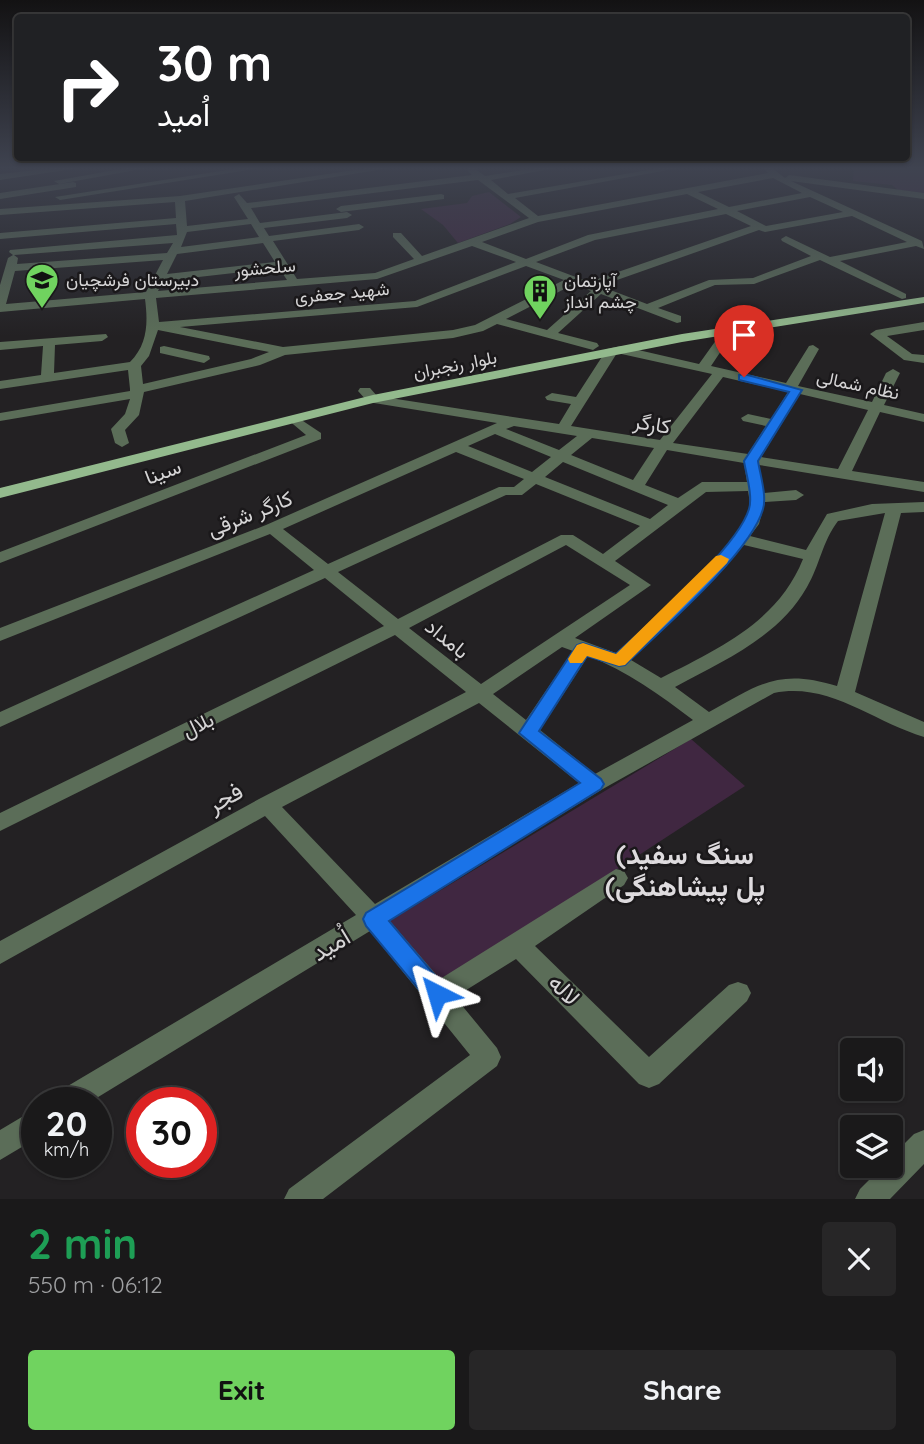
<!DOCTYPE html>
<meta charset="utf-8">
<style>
body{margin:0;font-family:Quicksand,Vazirmatn,sans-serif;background:#272627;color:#f1f3f6;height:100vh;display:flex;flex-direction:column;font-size:26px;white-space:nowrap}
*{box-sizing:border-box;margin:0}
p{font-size:23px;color:#9fa0a2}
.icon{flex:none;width:38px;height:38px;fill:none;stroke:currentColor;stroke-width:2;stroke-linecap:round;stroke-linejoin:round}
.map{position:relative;height:1199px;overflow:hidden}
.side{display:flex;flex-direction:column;background:#1a191a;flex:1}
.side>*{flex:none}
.hud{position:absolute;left:14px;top:14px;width:896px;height:147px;border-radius:7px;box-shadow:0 2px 5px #0004,0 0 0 2px #383839;background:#202124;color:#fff;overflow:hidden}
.controls{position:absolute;left:840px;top:1038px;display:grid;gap:14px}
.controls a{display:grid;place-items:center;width:63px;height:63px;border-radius:7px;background:#1a191a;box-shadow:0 2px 5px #0004,0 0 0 2px #383839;font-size:35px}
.speed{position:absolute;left:21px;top:1087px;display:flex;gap:14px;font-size:35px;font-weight:700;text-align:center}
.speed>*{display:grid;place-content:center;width:91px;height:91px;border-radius:50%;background:#1a191a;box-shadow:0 2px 5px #0004,0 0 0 2px #383839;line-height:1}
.speed small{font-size:18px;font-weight:400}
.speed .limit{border:10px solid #d22;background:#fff;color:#111}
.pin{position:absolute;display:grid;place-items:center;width:60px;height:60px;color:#fff;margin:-72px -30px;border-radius:50% 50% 50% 0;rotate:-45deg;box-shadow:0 0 7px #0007}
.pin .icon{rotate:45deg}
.me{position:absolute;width:77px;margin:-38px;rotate:320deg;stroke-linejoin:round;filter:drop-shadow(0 0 5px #0008)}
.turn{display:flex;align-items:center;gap:24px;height:147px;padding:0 28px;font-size:32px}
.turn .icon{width:91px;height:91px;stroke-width:2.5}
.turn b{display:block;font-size:49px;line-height:60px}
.round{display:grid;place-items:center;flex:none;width:74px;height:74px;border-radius:7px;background:#272627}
.overview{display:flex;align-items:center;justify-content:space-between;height:119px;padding:0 28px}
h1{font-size:42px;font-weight:700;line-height:52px;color:#1e9e55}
.primary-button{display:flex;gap:14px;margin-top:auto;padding:14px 28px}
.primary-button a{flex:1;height:80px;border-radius:7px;background:#70d35f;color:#111;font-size:28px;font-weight:700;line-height:80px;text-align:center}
.primary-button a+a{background:#272627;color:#f1f3f6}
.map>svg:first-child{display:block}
</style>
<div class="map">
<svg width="924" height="1199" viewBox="0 0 924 1199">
<rect width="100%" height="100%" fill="#232123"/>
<!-- green -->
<path fill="#402741" d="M854 168H924V193L898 190 892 185 853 181Z
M489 192 521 217 510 224 458 243 443 225 421 209 467 203 472 196Z
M691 739 745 786 439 985 388 922Z"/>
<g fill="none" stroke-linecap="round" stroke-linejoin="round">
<!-- minor -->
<path fill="#5b6d58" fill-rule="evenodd" d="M54 168H79L0 180V174Z
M126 168H147L59 184 54 181Z
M240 168H261L60 200 55 197Z
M368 168H390L185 201 187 226 248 219 234 197 239 194 247 203 472 175 467 170 469 168H474L485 176 536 168H556L491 180 508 194 660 168H679L515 198 538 216 768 173 763 168H772L785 178 789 175 924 193V199L791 181 922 241 924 249 916 246 840 261 906 294V298L902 299 820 260 754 284 715 285 658 308 681 316V322L677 323 601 294 558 333 597 343 599 346 593 350 497 324 483 331 453 338 285 355 260 365 144 392 139 415 125 430 129 443 122 447 115 443 111 429 125 414 130 399 0 421V413L130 391V389L128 370 0 389V381L41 375 43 346 0 350V342L106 334 108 337 102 341 55 345 54 373 130 362C148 344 148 322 145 299L0 312V285L8 258 13 255 9 252 10 250 177 235 176 224 0 239V233L176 218 175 202 0 215V209L180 196ZM773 178 802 193 729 207 698 192ZM478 180 529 218 422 256 401 233H393V237L414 259 375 273 297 279 273 241 359 230 364 227 359 224 269 236 264 228 347 218 352 215 347 212 260 223 251 208ZM687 194 718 209 588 235 526 259 482 242 538 222ZM810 197 843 212 766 226 737 211ZM726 214 751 226 589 282 536 262 595 240ZM852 216 907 242 830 257 786 236 781 239 782 241 811 256 753 278 709 280 647 304 600 286 759 230 765 232ZM251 224 259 237 181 247 187 232ZM173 243 167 253 17 264 18 258 14 255ZM263 243 275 262 167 274 177 254ZM472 246 516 262 415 301 159 322 156 298 377 279ZM163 260 146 292 6 304 15 271ZM526 266 564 280 475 325 453 330 283 347 180 327 417 307ZM279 268 287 280 158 291 163 281ZM574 284 591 291 547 330 506 319ZM158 330 269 352 251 359 143 384 141 366 149 356Z
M73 182 76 183V187L0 199V193Z
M441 194 444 195V199L341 212 336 209 341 206Z
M924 322V330L887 336 912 354 924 355V363L904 360 870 334 876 330Z
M723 335 729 339 711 366 786 383 809 346 813 345 819 349 798 386 872 402 886 373 893 369 900 373 884 405 924 414V422L880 412 852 471 924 482V492L759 465 764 493 796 490 804 495 796 500 765 502 759 524 750 536 806 550 827 514 872 504 924 502V512L901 513 855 692 924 722V737C873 722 830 682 774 693L601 790 389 920 440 979 616 869 624 871 628 878 624 885 535 946 649 1057 729 985 738 982 747 985 751 993 747 1001 659 1084 649 1088 639 1084 516 959 455 997 497 1048 501 1057 497 1066 323 1199H284L289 1189 470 1055 370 931 90 1102H52L56 1093 356 915 265 816 0 964V941L259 799 466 692 395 635 0 831V813L384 626 325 578 0 727V712L314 570 270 534 0 641V628L266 525 497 423 368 402 358 391 360 388H370L377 396 559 424 571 404 547 400 545 397 552 393 576 397 607 349 621 346 699 364 719 336ZM617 353 712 374 660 440 571 426ZM723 377 788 392 771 419 748 414 741 418 743 421 766 426 748 454 673 443ZM800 394 868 410 838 469 761 457ZM514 426 577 436 559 450 506 429ZM495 434 551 457 532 472 468 446ZM592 438 654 448 633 480 571 455ZM667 450 744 463 747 482H702L678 498 645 485ZM456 452 524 479 514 487H499L328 564 283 529ZM563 462 668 505 650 519 545 477ZM536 484 640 526 603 554 573 535H561L398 619 338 572 506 495H522ZM748 491C749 498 751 504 748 511 734 552 650 622 616 653L575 638 651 585 615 561 706 492ZM885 513 837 686C779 668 759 684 709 712L675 687C723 661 779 637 807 587 820 565 822 542 838 521ZM566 545 630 585 481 684 409 628ZM744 545 803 559C778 622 718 649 661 678L631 660 702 591ZM562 647 573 651 526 720 493 694ZM588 656C627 671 660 695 693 720L595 774 540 730ZM479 703 579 783 375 904 282 807Z
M164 346 209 356 210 359 204 363 160 353V347Z
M294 415 321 433V439L0 563V552L306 435 287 419Z
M37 1108V1138L0 1160V1130Z
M924 1130V1164L890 1199H855L860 1189 883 1166H891V1157L914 1134Z"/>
<!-- major -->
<path fill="#93ba8d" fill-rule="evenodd" d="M924 297V303L682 342 373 403 0 498V488L373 395 682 334Z"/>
</g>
<!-- sky -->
<linearGradient id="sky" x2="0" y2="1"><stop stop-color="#131213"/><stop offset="0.5" stop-color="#3f4350"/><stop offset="1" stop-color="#3f4350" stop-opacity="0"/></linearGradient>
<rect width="924" height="336" fill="url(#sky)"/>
<!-- route -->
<path fill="#1a73e8" stroke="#114b97" stroke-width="2" d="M744 374 802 390 758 461C760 474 767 496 763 509 751 553 660 631 625 665L619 666 587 656 539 731 601 779 604 784 601 789 389 921 445 987 449 994 445 1002 437 1005 429 1002 366 926 363 919 366 913 580 783 519 733 577 645 583 643 616 654C649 623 737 549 749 509 753 496 746 474 744 461L789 392 739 380V375Z"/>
<!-- slow -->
<path fill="#f59e0b" d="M721 555 729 559 727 563 625 665 619 666 587 656 582 663H570L568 659 577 645 583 643 616 654 716 556Z"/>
<!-- icons -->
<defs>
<symbol id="school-pin" viewBox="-11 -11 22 30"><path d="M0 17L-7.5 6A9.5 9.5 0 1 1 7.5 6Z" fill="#70d35f" stroke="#1a181a"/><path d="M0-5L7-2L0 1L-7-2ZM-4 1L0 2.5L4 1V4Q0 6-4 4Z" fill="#111"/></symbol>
<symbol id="building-pin" viewBox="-11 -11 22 30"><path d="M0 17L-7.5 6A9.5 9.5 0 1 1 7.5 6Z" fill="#70d35f" stroke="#1a181a"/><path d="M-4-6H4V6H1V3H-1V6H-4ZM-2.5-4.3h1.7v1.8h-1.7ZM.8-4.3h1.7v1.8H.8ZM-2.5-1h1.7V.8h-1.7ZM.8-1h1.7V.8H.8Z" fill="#111"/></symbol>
</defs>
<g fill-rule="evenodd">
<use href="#school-pin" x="23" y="261" width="38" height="52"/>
<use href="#building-pin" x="521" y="272" width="38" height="52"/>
</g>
<g text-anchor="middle" stroke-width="5" stroke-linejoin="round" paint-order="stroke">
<!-- far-street labels -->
<g font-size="18" fill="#d6d5d6" stroke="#1a181a">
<text transform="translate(265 268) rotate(-5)" y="6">سلحشور</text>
<text transform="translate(342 293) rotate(-5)" y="6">شهید جعفری</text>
<text transform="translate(455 365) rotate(-11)" y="6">بلوار رنجبران</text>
<text transform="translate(858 385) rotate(12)" y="6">نظام شمالی</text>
</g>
<!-- far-poi labels -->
<g font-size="18" fill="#d6d5d6" stroke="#1a181a" text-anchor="start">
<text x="66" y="286">دبیرستان فرشچیان</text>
<text x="564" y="287">آپارتمان<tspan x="564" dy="21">چشم انداز</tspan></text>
</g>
<!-- street labels -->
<g font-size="21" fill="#d6d5d6" stroke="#1a181a">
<text transform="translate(652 424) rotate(9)" y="7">کارگر</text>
<text transform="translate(163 472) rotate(-21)" y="7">سینا</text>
<text transform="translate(250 514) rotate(-22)" y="7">کارگر شرقی</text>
<text transform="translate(447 639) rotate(39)" y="7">بامداد</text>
<text transform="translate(198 725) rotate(-26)" y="7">بلال</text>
</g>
<!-- near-street labels -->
<g font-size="24" fill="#d6d5d6" stroke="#1a181a">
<text transform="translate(225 798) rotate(-29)" y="8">فجر</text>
<text transform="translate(331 945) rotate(-31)" y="8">اُمید</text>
<text transform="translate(564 990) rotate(45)" y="8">لاله</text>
</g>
<!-- near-neighbourhood labels -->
<g font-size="28" font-weight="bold" fill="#dedbde" stroke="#1a181a">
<text x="685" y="864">(سنگ سفید<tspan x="685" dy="32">(پل پیشاهنگی</tspan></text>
</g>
</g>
</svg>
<div class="controls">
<a><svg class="icon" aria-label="sound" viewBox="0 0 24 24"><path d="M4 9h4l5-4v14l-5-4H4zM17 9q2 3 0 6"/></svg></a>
<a><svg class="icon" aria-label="layers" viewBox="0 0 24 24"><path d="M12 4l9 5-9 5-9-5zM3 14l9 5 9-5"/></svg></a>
</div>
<div class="speed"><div>20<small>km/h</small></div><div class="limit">30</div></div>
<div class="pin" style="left:744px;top:377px;background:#d93025"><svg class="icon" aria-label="arrive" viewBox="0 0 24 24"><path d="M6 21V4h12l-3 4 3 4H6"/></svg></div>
<svg class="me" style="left:437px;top:994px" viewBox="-20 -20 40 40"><path d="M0-17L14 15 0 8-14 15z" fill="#1a73e8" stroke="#fff" stroke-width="4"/></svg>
<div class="hud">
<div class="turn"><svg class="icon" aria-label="right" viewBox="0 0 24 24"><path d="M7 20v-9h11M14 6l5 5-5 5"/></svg><div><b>30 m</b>اُمید</div></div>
</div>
</div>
<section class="side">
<div class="overview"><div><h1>2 min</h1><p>550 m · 06:12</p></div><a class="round"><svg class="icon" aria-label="close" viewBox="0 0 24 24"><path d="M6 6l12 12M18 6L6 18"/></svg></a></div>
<div class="primary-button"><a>Exit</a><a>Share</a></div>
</section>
